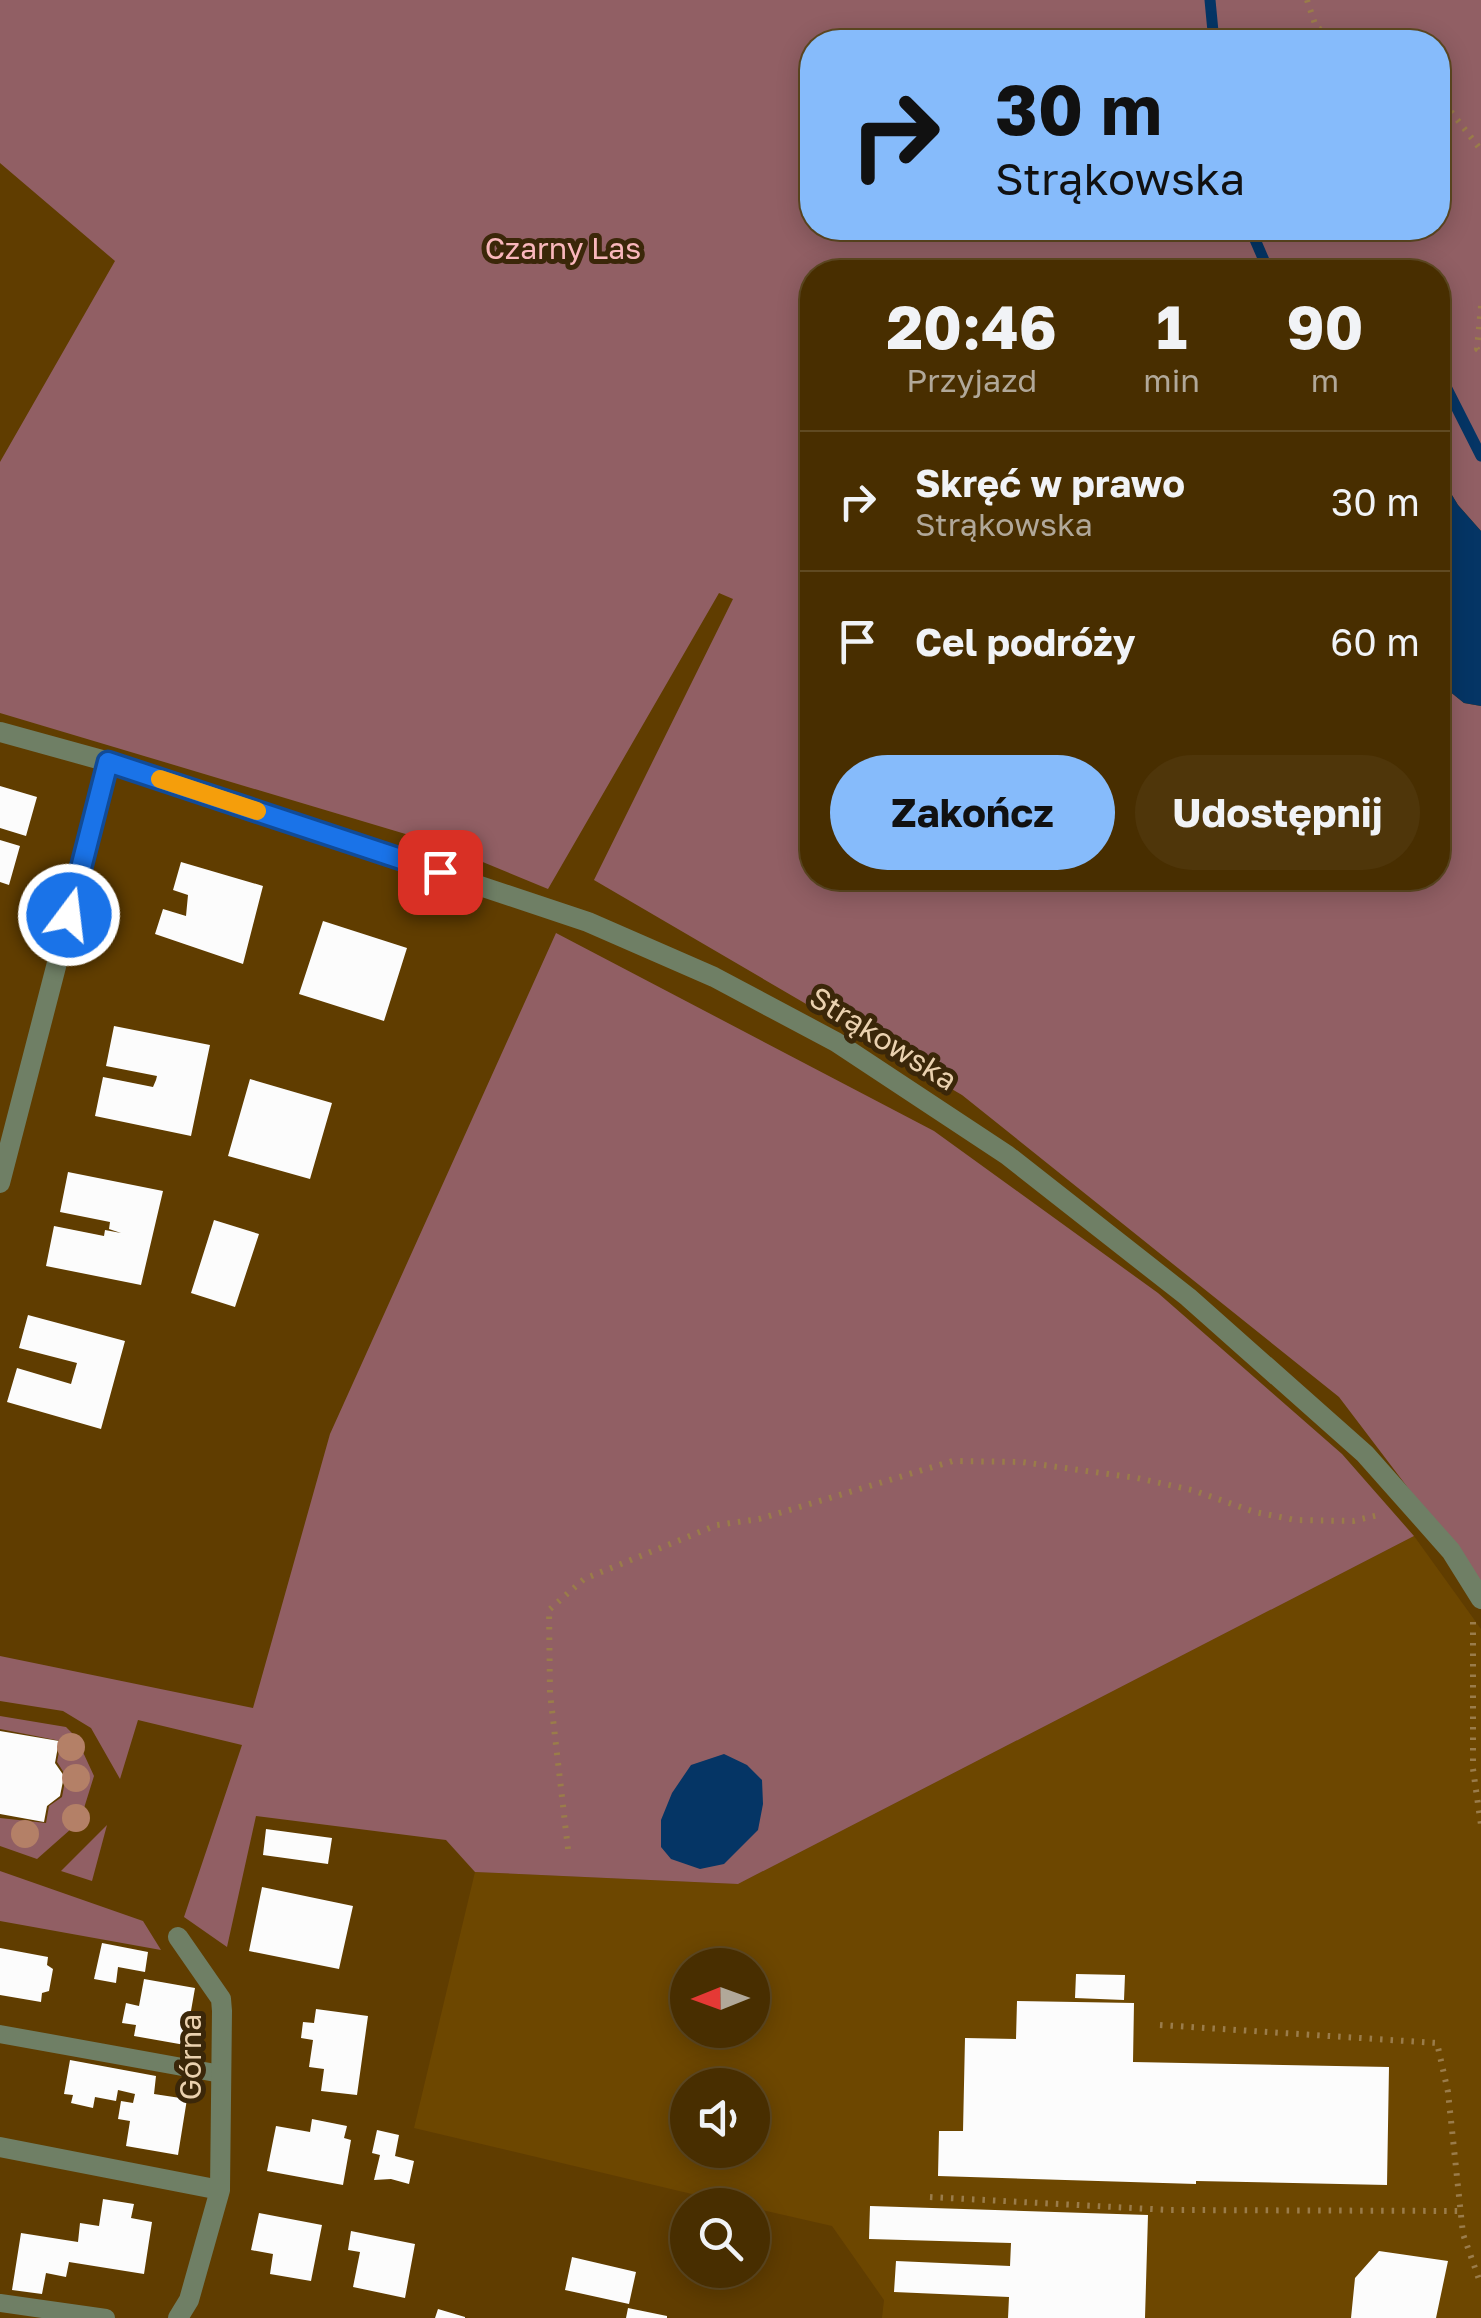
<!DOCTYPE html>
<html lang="pl">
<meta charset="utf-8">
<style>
body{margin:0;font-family:"Golos Text",sans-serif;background:#4f360a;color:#f1f3f6;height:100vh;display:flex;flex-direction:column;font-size:38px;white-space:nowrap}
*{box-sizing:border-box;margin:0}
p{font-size:32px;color:#b1a899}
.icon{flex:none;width:55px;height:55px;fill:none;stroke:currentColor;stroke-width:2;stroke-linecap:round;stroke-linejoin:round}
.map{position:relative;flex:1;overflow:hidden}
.side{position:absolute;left:800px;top:260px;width:650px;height:630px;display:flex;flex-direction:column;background:#482e00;border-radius:40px;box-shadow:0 5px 25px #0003,0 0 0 2px #604a22}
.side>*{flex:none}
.top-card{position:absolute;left:800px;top:30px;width:650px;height:210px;border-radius:40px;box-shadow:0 5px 25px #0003,0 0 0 2px #604a22;background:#86bbfb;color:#111;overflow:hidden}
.needle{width:65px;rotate:269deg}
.buttons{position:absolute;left:670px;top:1948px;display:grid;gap:20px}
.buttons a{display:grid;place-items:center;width:100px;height:100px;border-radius:50%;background:#482e00;box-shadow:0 5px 25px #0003,0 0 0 2px #604a22;font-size:50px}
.pin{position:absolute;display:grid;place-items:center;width:85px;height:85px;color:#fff;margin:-42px;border-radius:20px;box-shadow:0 5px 15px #0006}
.me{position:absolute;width:110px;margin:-55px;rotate:15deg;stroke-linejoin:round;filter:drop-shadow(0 0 8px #0008)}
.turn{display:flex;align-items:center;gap:35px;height:210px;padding:0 30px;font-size:45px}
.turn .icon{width:130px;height:130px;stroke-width:2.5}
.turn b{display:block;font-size:70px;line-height:85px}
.eta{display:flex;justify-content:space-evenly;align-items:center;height:170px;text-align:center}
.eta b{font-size:60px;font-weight:700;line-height:70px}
.button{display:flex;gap:20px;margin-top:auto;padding:20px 30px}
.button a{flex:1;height:115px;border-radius:60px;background:#86bbfb;color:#111;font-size:40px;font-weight:700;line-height:115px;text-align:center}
.button a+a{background:#4f360a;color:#f1f3f6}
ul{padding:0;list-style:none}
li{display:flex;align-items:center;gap:30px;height:140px;padding:0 30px;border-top:2px solid #604a22}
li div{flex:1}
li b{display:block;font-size:38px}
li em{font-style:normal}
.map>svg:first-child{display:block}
</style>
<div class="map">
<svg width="1481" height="2318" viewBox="0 0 1481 2318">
<rect width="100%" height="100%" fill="#603d00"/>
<!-- built -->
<path fill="#6d4700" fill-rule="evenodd" d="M1414 1536 1481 1629V2318H882L884 2300 832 2226 753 2208 752 2205H738L414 2128 475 1872 738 1884ZM688 1965H752V2030H688ZM688 2085H752V2150H688Z"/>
<!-- green -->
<path fill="#915f64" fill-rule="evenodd" d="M0 0H1481V531L1458 505 1438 472V272H812V878H1438V682L1464 703 1481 706V1584L1339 1397 962 1095 594 880 733 599 719 593 548 889 439 844 0 713V462L115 261 0 163ZM812 42H1438V228H812Z
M556 933 934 1131 1158 1293 1342 1454 1414 1536 738 1884 475 1872 446 1840 256 1816 227 1947 184 1917 242 1745 138 1720 120 1779 91 1728 63 1711 0 1701V1656L253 1708 330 1434Z
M0 1716 66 1727 76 1737 94 1776 80 1821 37 1859 0 1846V1818L46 1823 49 1806 62 1797 66 1776 57 1762 61 1741 0 1729Z
M107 1825 92 1881 61 1871Z
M0 1871 143 1921 161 1950 0 1921Z"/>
<!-- water -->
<path fill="#053565" d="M1438 472 1458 505 1481 531V706L1464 703 1438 682Z
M724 1754 747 1765 762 1780 763 1804 758 1830 724 1864 700 1869 671 1859 661 1847V1820L672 1793 691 1765Z"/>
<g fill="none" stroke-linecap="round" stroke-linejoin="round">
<!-- stream -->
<path stroke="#053565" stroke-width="11" d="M1210 0 1214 42
M1250 228 1269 272
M1438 371 1481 456"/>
</g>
<!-- building -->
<path fill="#fcfcfc" d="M0 786 37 797 26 836 0 828Z
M0 840 20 846 9 885 0 882Z
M181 862 263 886 243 964 155 934 163 909 186 916 188 895 173 890Z
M323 921 407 948 384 1021 299 994Z
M114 1026 210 1045 191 1136 95 1116 103 1077 153 1087 156 1080 157 1076 106 1066Z
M250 1079 332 1103 310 1179 228 1156Z
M68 1172 163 1191 141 1285 46 1266 54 1226 104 1236 105 1230 121 1233 109 1229 110 1222 60 1212Z
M214 1220 259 1234 235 1307 191 1293Z
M28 1315 125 1341 101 1429 7 1402 17 1368 71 1384 77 1363 19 1348Z
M0 1731 59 1741 55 1763 64 1776 60 1796 47 1806 44 1822 0 1814Z
M266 1829 332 1838 328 1864 263 1855Z
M262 1887 353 1906 339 1969 249 1951Z
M102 1943 148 1952 145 1972 118 1967 116 1983 94 1979Z
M0 1948 48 1957 47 1965 53 1969 49 1991 42 1993 41 2002 0 1995Z
M1076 1974 1125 1975 1124 2000 1075 1998Z
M144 1979 195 1988 185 2045 134 2036 136 2025 122 2023 126 2003 139 2006Z
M1017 2001 1134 2003 1133 2062 1389 2067 1387 2185 1196 2181V2184L938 2176 939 2131H963L965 2038 1016 2039Z
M316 2009 368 2016 357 2095 321 2091 324 2069 309 2067 313 2040 301 2038 303 2022 314 2023Z
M70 2060 156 2076 154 2094 187 2099 178 2155 126 2146 130 2121 118 2119 121 2101 133 2103 135 2094 118 2090 116 2101 95 2097 93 2108 71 2103 73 2095 64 2094Z
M312 2119 347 2126 344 2138 351 2140 343 2185 267 2171 276 2126 310 2132Z
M377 2130 399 2135 395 2156 414 2161 409 2184 391 2179 374 2180 380 2155 372 2153Z
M103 2199 134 2204 131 2218 152 2222 144 2274 69 2262 66 2277 46 2273 42 2294 12 2290 21 2233 78 2242 80 2223 99 2226Z
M870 2206 1148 2215 1145 2318H1008L1009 2297 894 2292 896 2261 1010 2266 1011 2243 869 2239Z
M259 2213 322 2225 311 2281 270 2274 273 2254 251 2250Z
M351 2231 415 2244 405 2298 353 2287 360 2252 348 2250Z
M1379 2251 1448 2261 1436 2318H1351L1355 2278Z
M572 2257 636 2272 629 2304 565 2290Z
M628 2308 667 2316V2318H626Z
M438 2309 465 2317V2318H435Z"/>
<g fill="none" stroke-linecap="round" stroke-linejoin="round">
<!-- path -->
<path stroke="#9a7c4a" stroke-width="6" stroke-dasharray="2.5 8" stroke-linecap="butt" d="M1307 0 1316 27 1343 42
M1438 95 1481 150
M1481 306 1477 349 1481 352
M1473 1622V1769L1481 1825
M568 1849 550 1693 549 1610 584 1579 717 1525 759 1519 953 1461 1022 1462 1137 1478 1192 1490 1255 1512 1295 1520 1353 1521 1383 1514
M1160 2025 1437 2043 1448 2092 1463 2234 1481 2285
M930 2197 1169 2210 1460 2211"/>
<!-- lane -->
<path stroke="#6f7f65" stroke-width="18" d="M0 2034 221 2074
M0 2303 106 2318"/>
<!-- street -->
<path stroke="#6f7f65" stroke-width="20" d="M0 732 109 762 588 922 714 977 836 1042 1007 1155 1188 1297 1365 1454 1451 1551 1481 1599
M0 1183 109 762
M178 1937 221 1999 222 2011 220 2190 189 2300 178 2318
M0 2147 220 2190"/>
</g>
<!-- trees -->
<g fill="#b48067">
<circle cx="71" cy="1747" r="14"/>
<circle cx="76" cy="1778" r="14"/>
<circle cx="76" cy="1818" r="14"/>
<circle cx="25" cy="1834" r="14"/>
</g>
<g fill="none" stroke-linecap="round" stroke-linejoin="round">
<defs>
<path id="route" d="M69 915 108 762 440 872"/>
</defs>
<!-- route casing -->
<use href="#route" stroke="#114b97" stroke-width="25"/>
<!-- route -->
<use href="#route" stroke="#1a73e8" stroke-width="18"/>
<!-- slow -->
<path stroke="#f59e0b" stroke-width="18" d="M160 779 257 811"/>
</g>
<g text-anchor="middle" stroke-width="10" stroke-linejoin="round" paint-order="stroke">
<!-- park labels -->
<g font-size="30" fill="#f9b7bc" stroke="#3b2709">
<text x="563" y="259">Czarny Las</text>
</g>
<!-- street labels -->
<g font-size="30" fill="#ead1af" stroke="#3b2709">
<text transform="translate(883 1039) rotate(32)" y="10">Strąkowska</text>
<text transform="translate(191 2057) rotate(-90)" y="10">Górna</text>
</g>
</g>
</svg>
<div class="buttons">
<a><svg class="needle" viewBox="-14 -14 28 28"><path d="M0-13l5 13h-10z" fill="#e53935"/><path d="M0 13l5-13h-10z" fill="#b1a899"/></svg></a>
<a><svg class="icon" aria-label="sound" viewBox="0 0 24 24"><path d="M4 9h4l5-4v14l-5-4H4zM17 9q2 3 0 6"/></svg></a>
<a><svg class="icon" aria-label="search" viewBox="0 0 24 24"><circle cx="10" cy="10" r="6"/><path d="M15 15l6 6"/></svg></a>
</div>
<div class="pin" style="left:440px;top:872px;background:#d93025"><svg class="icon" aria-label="arrive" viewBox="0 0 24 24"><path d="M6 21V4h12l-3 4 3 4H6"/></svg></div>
<svg class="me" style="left:69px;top:915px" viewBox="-20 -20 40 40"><circle r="17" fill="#1a73e8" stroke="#fff" stroke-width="3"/><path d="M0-11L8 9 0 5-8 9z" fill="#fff"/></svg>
<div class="top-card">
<div class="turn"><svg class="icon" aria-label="right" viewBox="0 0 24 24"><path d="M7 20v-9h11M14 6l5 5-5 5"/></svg><div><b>30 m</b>Strąkowska</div></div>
</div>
<section class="side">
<div class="eta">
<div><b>20:46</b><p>Przyjazd</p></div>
<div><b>1</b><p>min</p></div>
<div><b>90</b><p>m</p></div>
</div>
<ul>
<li><svg class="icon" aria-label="right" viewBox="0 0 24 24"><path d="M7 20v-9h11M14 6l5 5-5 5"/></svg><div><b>Skręć w prawo</b><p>Strąkowska</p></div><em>30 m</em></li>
<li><svg class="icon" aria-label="arrive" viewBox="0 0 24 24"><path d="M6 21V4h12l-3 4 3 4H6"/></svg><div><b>Cel podróży</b></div><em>60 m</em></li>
</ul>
<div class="button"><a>Zakończ</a><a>Udostępnij</a></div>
</section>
</div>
